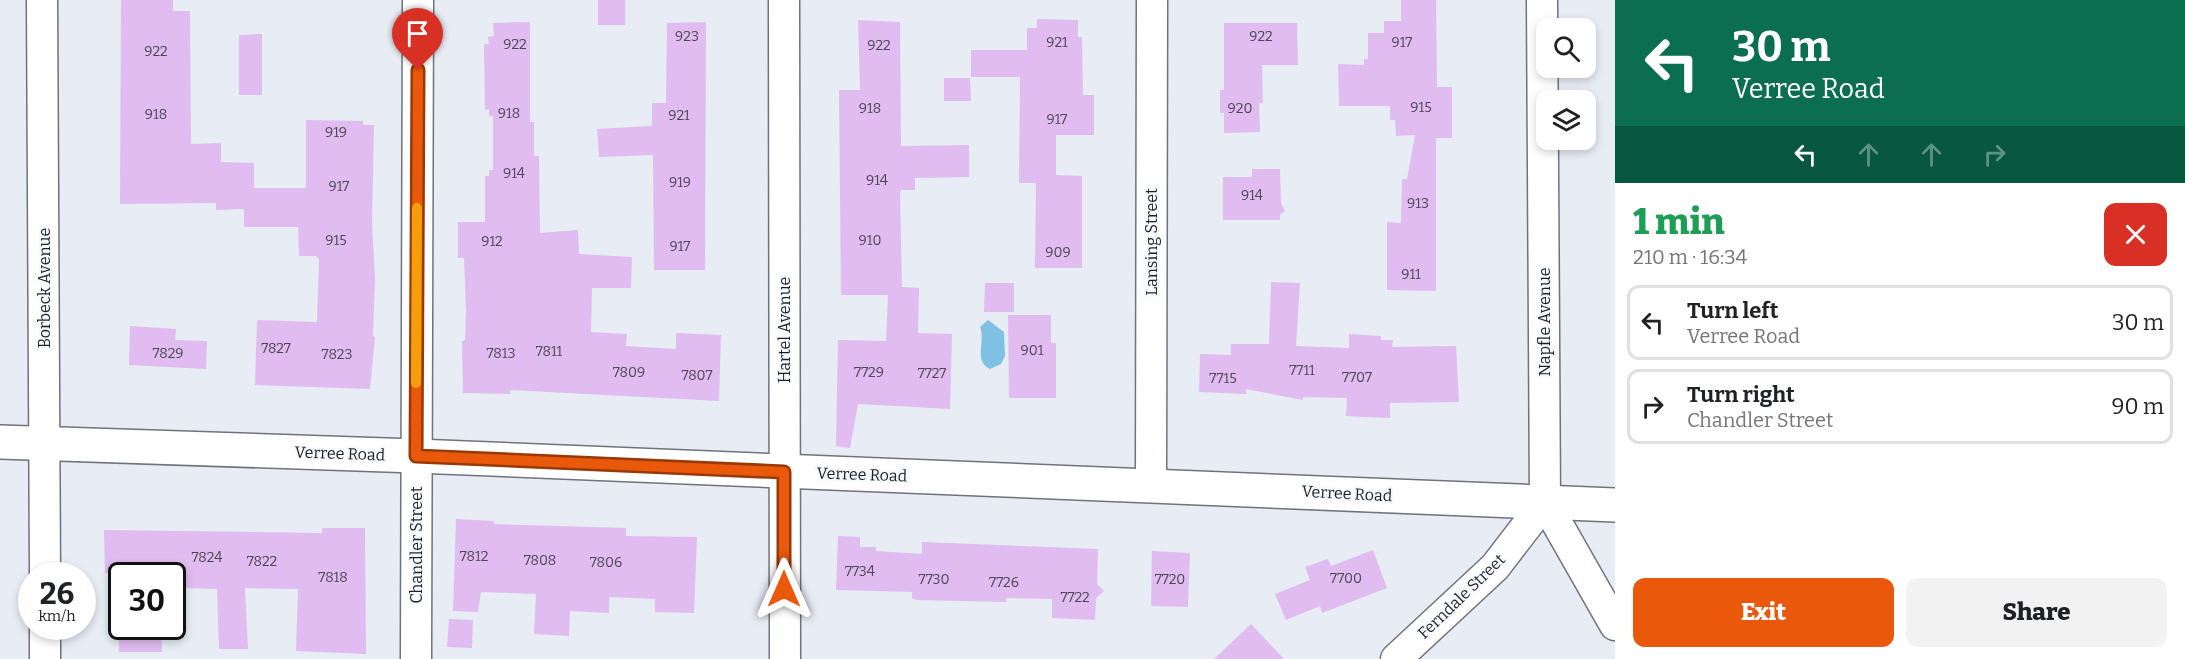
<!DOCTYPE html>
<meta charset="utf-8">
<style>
body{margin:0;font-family:Bitter,serif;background:#f2f2f2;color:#202124;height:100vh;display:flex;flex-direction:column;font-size:22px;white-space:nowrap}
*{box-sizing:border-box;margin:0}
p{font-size:20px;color:#757577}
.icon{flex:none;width:33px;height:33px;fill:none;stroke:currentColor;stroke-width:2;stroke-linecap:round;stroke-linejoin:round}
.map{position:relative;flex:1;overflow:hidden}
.drawer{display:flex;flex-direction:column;background:#fff;width:570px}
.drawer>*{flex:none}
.banner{background:#0b6e4f;color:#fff;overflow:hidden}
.buttons{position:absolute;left:1536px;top:18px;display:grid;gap:12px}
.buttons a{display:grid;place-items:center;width:60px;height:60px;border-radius:12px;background:#fff;box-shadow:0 3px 9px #0003;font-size:30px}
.speed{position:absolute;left:18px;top:562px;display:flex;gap:12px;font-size:30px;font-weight:700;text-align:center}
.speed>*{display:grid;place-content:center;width:78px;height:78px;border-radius:50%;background:#fff;box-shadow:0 3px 9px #0003;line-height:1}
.speed small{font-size:15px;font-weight:400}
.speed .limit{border:3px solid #111;border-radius:9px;background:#fff;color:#111}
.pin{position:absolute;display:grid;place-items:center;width:51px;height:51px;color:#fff;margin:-62px -26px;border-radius:50% 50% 50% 0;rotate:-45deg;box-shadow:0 0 6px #0007}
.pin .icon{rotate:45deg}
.me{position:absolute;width:66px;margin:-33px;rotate:0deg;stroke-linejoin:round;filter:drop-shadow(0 0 4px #0008)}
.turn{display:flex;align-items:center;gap:21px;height:126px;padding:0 18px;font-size:27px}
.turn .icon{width:78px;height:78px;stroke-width:2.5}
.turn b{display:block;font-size:42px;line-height:51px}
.lanes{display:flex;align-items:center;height:57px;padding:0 18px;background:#0003;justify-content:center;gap:30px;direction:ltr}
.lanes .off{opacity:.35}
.round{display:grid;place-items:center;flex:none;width:63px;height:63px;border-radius:12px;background:#f2f2f2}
.summary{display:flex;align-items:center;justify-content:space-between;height:102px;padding:0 18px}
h1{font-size:36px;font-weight:800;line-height:45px;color:#1e9e55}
.button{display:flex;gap:12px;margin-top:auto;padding:12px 18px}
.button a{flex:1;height:69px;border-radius:12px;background:#ea580c;color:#fff;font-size:24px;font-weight:800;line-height:69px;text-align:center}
.button a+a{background:#f2f2f2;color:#202124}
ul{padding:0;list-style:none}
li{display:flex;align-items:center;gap:18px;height:75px;margin:0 12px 9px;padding:0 6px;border:3px solid #e0e0e0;border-radius:12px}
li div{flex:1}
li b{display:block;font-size:22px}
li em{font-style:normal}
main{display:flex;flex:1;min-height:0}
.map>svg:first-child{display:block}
</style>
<main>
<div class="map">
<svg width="1615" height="659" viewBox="0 0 1615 659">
<rect width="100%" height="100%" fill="#e7ecf5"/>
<!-- water -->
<path fill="#80c0e2" d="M988 320 1004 332 1005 356 1001 364 990 369C973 361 986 341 980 327Z"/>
<!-- building -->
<path fill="#e0bcf0" d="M121 0H173V11H190L191 144 221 143V162L254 163V188H306V120L363 121V125H374L372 223 375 278 373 336 375 337 370 389 255 385 257 320 317 322 319 259 316 256H299L298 227H244V209L216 210V203L120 204Z
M598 0H625V25H598Z
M1401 0H1436L1437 87H1452V138H1436V291L1387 290V222L1401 223 1402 179H1407L1415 135 1396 136 1395 120H1390V106H1339L1338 64 1364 65V59H1368V33H1384V21H1401Z
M1037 19 1078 20V37H1082L1083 95H1094V135H1056V175L1082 176V268H1035L1036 183H1019L1020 77H971V50H1027V28H1037Z
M858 20 900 22 901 146 969 145V177L915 178V190H901L900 193 902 287 919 288 918 333 952 334 950 409 858 404 850 448 836 446 838 340 886 341 888 295H841L839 90H860Z
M530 22V122H534V156H539L540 233 578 230 579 254 632 257 631 288H592L591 332 627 334 626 346 676 349V333L721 335 719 401 510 390V394L463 393 462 341 465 340 466 311 464 258H458V222H485V176H489V170H493V116H489V109L485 110 484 44H489L488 37 494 36 493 23Z
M706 22 705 270H654L653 155 599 157 597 129 652 126V103H666L667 23Z
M1224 23H1297L1298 65H1262L1263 103H1259L1260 132 1224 133V113H1220V90H1224Z
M262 34V95H239V35Z
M944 78H970L971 101H944Z
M1252 169H1280L1281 203 1285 211 1280 215V220H1223V177H1252Z
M1271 282 1300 283 1296 346 1349 348V334L1381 336V340H1393L1392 347 1456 346 1459 402 1390 403V418L1362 417 1346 416 1347 398 1303 397V400L1246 389V394L1199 392 1200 354 1231 355V344H1269Z
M985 283H1014V312H984Z
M1008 315H1051V343H1056V398H1009Z
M130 326 176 329 175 340 207 341 206 369 129 365Z
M456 519 494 521V524L626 528V536L697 537 694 613 655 612V599L609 597V613L570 611 569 636 534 634 536 594 481 592 478 612 453 611Z
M322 528H365L366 654 296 651 298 589 245 588 248 649H219L217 589 186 588V582H172V576L169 574 105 573 104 530 322 533Z
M838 536 860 537V547H876V551L922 554V542L1098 549 1097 584 1104 591 1096 598 1095 620 1052 618V599L1006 598V602L917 600 912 598V592L836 590Z
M1373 550 1387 588 1322 613 1320 606 1286 620 1275 594 1310 580 1305 567 1328 559 1331 566Z
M1152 551 1190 553 1188 607 1151 606Z
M449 619 473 620 472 648 447 647Z
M1251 624 1284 659H1214Z
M119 627H161L162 652H119Z"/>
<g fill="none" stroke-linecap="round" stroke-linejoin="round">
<defs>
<path id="minor" d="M42 0 45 576
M784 0 785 659
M1542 0 1545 502 1615 625
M1151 484 1152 0
M45 627V659
M416 659 418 0
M1396 659 1495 567 1545 502"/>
<path id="secondary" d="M0 442 416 456 1615 505"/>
</defs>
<!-- minor casing -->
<use href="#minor" stroke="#6f737b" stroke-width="33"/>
<!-- secondary casing -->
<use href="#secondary" stroke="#6f737b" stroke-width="36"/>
<!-- minor -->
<use href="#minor" stroke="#fff" stroke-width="30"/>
<!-- secondary -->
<use href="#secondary" stroke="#fff" stroke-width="33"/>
</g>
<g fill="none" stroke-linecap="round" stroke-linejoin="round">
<defs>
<path id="route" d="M418 70 416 456 784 472V589"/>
</defs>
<!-- route casing -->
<use href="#route" stroke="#983908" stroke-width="15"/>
<!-- route -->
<use href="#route" stroke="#ea580c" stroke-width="10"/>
<!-- slow -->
<path stroke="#f59e0b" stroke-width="10" d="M416 383 417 208"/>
</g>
<g text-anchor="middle" stroke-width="4.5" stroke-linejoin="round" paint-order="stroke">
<!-- number labels -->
<g font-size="14" fill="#4e4756">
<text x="687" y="41">923</text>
<text x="1261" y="41">922</text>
<text x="1057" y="47">921</text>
<text x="1402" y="47">917</text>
<text x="515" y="49">922</text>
<text x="879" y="50">922</text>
<text x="156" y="56">922</text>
<text x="1421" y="112">915</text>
<text x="870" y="113">918</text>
<text x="1240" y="113">920</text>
<text x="509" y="118">918</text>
<text x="156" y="119">918</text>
<text x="679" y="120">921</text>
<text x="1057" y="124">917</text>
<text x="336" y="137">919</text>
<text x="514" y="178">914</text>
<text x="877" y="185">914</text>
<text x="680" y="187">919</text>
<text x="339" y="191">917</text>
<text x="1252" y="200">914</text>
<text x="1418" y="208">913</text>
<text x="336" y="245">915</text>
<text x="870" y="245">910</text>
<text x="492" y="246">912</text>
<text x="680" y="251">917</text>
<text x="1058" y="257">909</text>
<text x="1411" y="279">911</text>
<text x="276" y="353">7827</text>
<text x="1032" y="355">901</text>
<text x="549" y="356">7811</text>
<text x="168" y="358">7829</text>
<text x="501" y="358">7813</text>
<text x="337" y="359">7823</text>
<text x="1302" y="375">7711</text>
<text x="629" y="377">7809</text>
<text x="869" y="377">7729</text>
<text x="932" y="378">7727</text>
<text x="697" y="380">7807</text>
<text x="1357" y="382">7707</text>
<text x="1223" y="383">7715</text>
<text x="474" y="561">7812</text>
<text x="207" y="562">7824</text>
<text x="540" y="565">7808</text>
<text x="262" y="566">7822</text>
<text x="606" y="567">7806</text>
<text x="860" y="576">7734</text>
<text x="333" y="582">7818</text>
<text x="1346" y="583">7700</text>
<text x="934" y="584">7730</text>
<text x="1170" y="584">7720</text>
<text x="1004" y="587">7726</text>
<text x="1075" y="602">7722</text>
</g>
<!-- street labels -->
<g font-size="16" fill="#1e2023" stroke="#f6f9fe">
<text transform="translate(1151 242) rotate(-90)" y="6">Lansing Street</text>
<text transform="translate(44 288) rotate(-90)" y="6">Borbeck Avenue</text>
<text transform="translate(1544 322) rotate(-90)" y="6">Napfle Avenue</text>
<text transform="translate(784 330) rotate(-90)" y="6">Hartel Avenue</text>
<text transform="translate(340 453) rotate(2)" y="6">Verree Road</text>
<text transform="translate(862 474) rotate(2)" y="6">Verree Road</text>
<text transform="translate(1347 493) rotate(3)" y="6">Verree Road</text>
<text transform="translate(416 545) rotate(-90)" y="6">Chandler Street</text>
<text transform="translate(1461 596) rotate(-44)" y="6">Ferndale Street</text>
</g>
</g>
</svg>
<div class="buttons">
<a><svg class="icon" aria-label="search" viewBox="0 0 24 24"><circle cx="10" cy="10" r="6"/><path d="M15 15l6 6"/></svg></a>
<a><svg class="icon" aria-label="layers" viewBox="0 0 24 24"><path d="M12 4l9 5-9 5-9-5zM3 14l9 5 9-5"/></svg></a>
</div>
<div class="speed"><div>26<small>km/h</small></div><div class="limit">30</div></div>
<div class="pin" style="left:418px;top:70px;background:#d93025"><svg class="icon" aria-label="arrive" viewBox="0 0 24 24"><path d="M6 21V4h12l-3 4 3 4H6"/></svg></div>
<svg class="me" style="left:784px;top:589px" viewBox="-20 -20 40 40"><path d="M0-17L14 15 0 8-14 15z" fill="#ea580c" stroke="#fff" stroke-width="4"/></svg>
</div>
<section class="drawer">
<div class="banner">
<div class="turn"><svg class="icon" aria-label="left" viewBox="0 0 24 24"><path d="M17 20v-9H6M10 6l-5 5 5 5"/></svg><div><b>30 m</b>Verree Road</div></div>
<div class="lanes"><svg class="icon" aria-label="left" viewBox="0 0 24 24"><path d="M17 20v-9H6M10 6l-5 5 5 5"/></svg><svg class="icon off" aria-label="ahead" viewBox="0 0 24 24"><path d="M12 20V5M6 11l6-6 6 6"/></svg><svg class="icon off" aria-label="ahead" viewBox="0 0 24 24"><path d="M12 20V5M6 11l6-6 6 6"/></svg><svg class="icon off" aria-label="right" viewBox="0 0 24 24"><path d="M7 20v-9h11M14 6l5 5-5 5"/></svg></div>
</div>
<div class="summary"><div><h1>1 min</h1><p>210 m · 16:34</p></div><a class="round" style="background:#d93025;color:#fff"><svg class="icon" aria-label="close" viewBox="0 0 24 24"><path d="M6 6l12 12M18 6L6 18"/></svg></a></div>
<ul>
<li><svg class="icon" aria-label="left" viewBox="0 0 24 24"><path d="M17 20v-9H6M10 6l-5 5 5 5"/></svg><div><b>Turn left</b><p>Verree Road</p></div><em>30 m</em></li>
<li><svg class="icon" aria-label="right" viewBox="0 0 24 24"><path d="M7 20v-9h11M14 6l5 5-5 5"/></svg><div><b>Turn right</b><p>Chandler Street</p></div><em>90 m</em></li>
</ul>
<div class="button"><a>Exit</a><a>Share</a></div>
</section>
</main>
